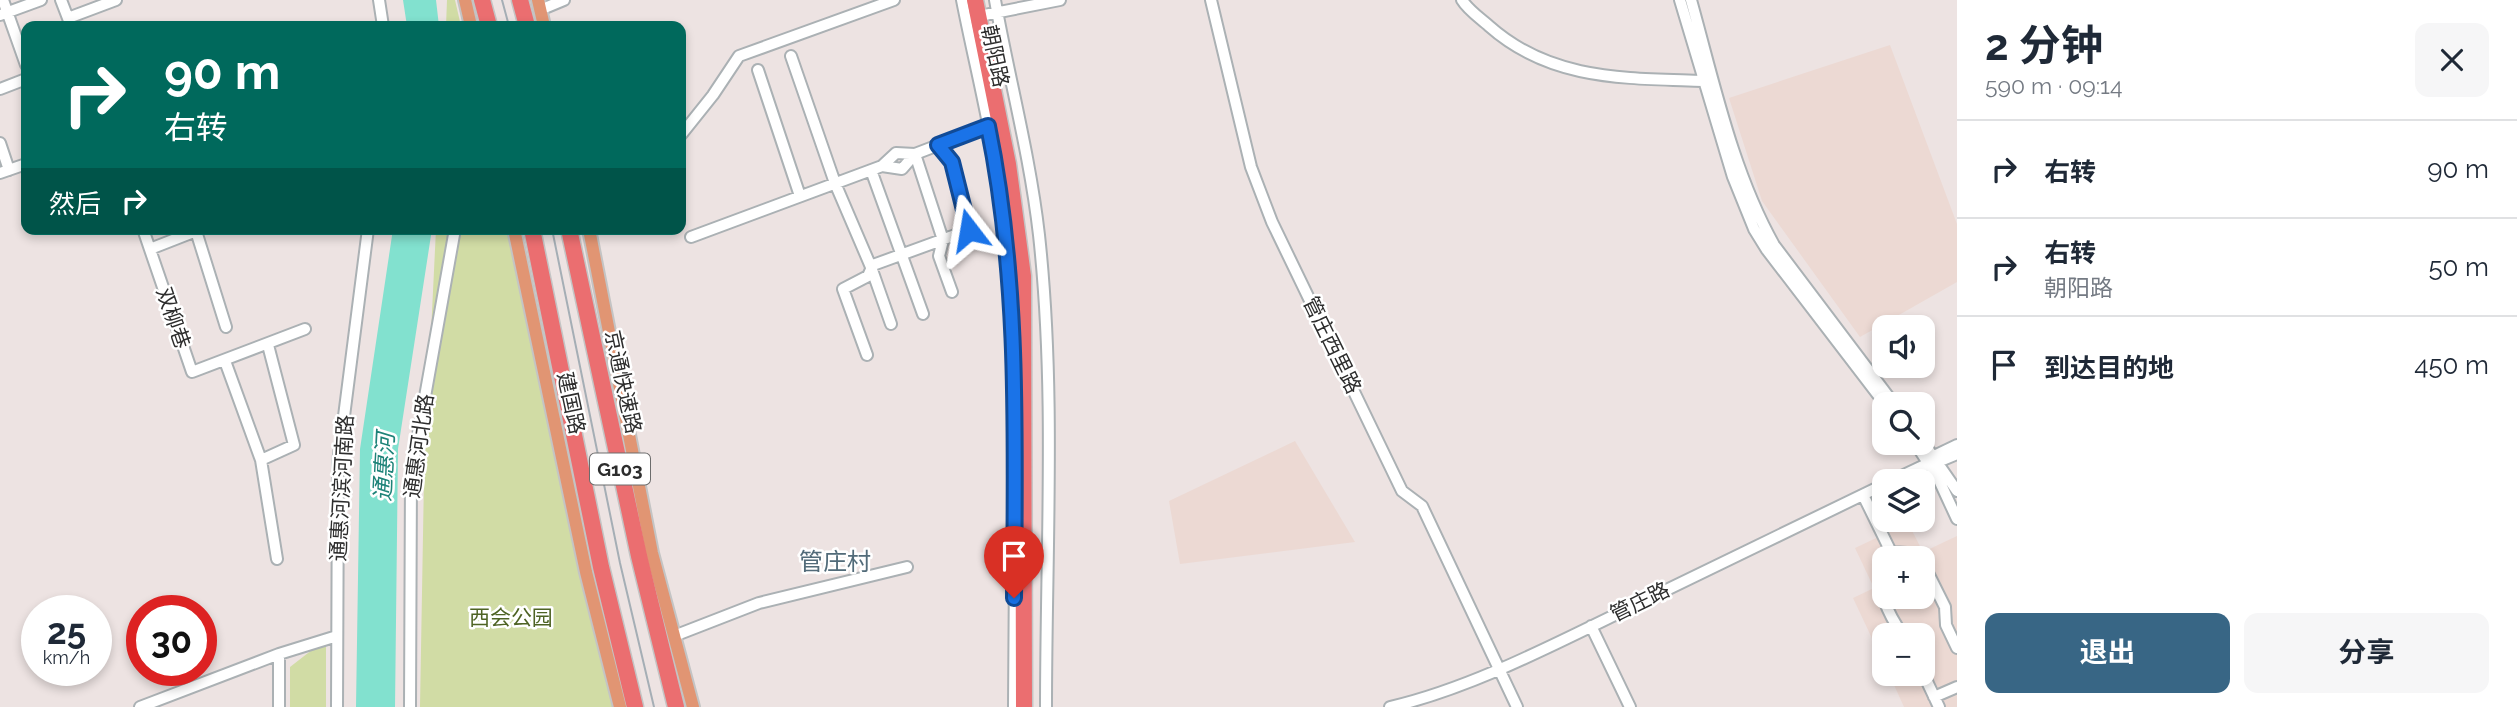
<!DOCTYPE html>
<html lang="zh">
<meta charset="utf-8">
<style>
body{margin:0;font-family:Raleway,"Noto Sans SC",sans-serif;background:#f6f6f7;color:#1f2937;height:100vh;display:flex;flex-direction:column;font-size:26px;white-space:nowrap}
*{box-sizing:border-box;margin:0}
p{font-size:23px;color:#747a83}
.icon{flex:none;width:38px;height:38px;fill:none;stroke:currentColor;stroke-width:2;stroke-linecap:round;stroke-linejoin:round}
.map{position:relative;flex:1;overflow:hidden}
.panel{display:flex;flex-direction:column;background:#fff;width:560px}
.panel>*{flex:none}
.guide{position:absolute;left:21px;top:21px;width:665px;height:214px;border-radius:14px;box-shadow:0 4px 10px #0003;background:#00695c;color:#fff;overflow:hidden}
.buttons{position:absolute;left:1872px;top:315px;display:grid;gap:14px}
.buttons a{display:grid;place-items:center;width:63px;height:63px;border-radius:14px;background:#fff;box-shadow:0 4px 10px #0003;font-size:35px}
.speed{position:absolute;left:21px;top:595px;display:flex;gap:14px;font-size:35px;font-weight:700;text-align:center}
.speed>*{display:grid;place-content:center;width:91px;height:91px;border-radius:50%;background:#fff;box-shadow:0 4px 10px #0003;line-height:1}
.speed small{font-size:18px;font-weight:400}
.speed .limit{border:10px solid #d22;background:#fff;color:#111}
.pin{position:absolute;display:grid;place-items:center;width:60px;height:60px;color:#fff;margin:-72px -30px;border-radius:50% 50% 50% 0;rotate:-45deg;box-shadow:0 0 7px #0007}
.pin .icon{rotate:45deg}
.me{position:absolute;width:77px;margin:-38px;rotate:346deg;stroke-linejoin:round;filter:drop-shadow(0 0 5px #0008)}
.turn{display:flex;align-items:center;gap:24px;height:147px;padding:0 28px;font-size:32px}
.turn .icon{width:91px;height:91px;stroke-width:2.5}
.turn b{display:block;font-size:49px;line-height:60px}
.then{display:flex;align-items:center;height:66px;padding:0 28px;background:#0003;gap:14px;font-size:26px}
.round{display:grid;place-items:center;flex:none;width:74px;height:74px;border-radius:14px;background:#f6f6f7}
.overview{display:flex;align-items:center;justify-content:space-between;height:119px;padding:0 28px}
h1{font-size:42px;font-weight:700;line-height:52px}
.button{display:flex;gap:14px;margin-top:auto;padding:14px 28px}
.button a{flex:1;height:80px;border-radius:14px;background:#386685;color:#fff;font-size:28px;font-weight:700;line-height:80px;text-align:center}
.button a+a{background:#f6f6f7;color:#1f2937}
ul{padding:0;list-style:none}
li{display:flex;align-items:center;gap:21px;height:98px;padding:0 28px;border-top:2px solid #e0e1e3}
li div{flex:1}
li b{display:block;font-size:26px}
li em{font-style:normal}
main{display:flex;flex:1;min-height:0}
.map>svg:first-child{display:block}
</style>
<main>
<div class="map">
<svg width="1957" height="707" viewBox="0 0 1957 707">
<rect width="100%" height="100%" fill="#ede3e2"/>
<!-- education -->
<path fill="#ecd9d3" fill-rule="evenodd" d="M1890 45 1957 224V282L1860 337 1762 201 1729 98Z
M1295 441 1355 542 1180 564 1169 501Z
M1908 523 1923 552 1957 536V707H1904L1889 674H1923V635H1885V666L1853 598 1874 588 1855 548ZM1885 558H1923V597H1885Z"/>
<!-- green -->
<path fill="#d1dca5" d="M447 0H455L461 26H446Z
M436 229H509L622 707H420L424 478Z
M326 639V707H290V667Z"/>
<!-- water -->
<path fill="#82e1cf" d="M403 0H436L439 26H407Z
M393 229H432L398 449 395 707H356L360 449Z"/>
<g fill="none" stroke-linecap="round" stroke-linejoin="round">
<defs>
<path id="minor" d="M3 0 26 65
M61 0 71 26
M379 0 383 26
M962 0C973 56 987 111 996 167 1009 243 1013 319 1016 395
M995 0C1009 78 1030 156 1039 235 1056 391 1046 550 1046 707
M1211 0 1251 167 1272 222 1402 491 1422 506 1517 707
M1462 0C1468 10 1480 18 1489 26 1551 81 1625 78 1703 81
M1680 0 1733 177 1754 229 1767 250 1885 404
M1691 0C1714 82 1732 170 1774 245L1894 404
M540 10 564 0
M0 15 41 0
M974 17 1060 0
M68 18 116 0
M791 56 835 183 871 267 891 324
M758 70 800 196
M0 89 26 79
M681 135 713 95 739 56 894 0
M0 143 9 170
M915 154 902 169 882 166 896 153 915 154 988 126
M915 154 943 240 939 256 952 292
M871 170 923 314
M0 173 26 164
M143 229 192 372 305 329
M691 237 882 166
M150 249 196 231 226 327
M867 355 843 289 868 276 873 265 969 230 952 162 938 145
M225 361 261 460 277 559
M1923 442 1957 491
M1915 443 1938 478 1957 519
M261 460 294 445 268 345
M1930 461 1934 456 1957 445
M1891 481 1929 463 1938 462 1957 454
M1863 495 1891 552
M1891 552 1907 553 1919 558
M1885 561C1870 580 1891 619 1903 635
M1923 563 1945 607 1946 625 1957 648
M1591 626 1630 707
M674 636 759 603 907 567
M1923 673 1939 707
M1934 697 1957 687
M140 707 279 654
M279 707V654L337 636
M337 707 338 463 368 229
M410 707 411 475 455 229
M1014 707 1016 422
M1390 707C1468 689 1549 647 1621 612 1709 569 1797 527 1885 484"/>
<path id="major" d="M465 0 471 26
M538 0 544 26
M514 229 586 572 620 707
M589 229 652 553 693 707"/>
<path id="highway" d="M482 0 489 26
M520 0 527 26
M975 0 1008 164 1023 276 1024 707
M532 229 601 567 635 707
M569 229 639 556 676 707"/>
</defs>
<!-- minor casing -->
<use href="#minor" stroke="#abb1b4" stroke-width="14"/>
<!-- major casing -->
<use href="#major" stroke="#c4c4c4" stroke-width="16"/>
<!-- highway casing -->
<use href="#highway" stroke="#c4c4c4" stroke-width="19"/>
<!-- minor -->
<use href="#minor" stroke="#fff" stroke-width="10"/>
<!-- major -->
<use href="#major" stroke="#e19573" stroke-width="12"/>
<!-- highway -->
<use href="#highway" stroke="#eb6e70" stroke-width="16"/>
<!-- rail -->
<path stroke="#a5aeb5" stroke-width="2" d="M502 0 509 26
M552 229 620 563 654 707"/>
</g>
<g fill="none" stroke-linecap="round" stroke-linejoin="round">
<defs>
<path id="route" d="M969 230 952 162 938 145 988 126C1020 282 1015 439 1014 598"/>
</defs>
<!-- route casing -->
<use href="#route" stroke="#114b97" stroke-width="18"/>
<!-- route -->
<use href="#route" stroke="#1a73e8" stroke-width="12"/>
</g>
<g text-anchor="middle" stroke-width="5" stroke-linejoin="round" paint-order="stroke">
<!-- shield labels -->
<rect fill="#fff" stroke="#6c6c6c" stroke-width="2" x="590" y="453.5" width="60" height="31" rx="5"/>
<g font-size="19" font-weight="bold" fill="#2d2d2d">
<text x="620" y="476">G103</text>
</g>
<!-- street labels -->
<g font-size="21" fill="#2d2d2d" stroke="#fff">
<text transform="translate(995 56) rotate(78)" y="7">朝阳路</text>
<text transform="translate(173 318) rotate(71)" y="7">双柳巷</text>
<text transform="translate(1332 345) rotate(64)" y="7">管庄西里路</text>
<text transform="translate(623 382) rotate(78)" y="7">京通快速路</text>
<text transform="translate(571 403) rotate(78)" y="7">建国路</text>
<text transform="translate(419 446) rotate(-82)" y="7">通惠河北路</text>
<text transform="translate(342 488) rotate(-87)" y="7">通惠河滨河南路</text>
<text transform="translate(1640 602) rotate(-26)" y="7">管庄路</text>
</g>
<!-- park labels -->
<g font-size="21" fill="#4e6324" stroke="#fff">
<text x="511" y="625">西会公园</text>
</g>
<!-- water labels -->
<g font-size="23" font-style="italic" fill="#1e8378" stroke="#fff">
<text transform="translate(384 467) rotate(-87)" y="8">通惠河</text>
</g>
<!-- quarter labels -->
<g font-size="24" fill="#526b79" stroke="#fff">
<text x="835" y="570">管庄村</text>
</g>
</g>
</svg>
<div class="buttons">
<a><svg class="icon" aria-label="sound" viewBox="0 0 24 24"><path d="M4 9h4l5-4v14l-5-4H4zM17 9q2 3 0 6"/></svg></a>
<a><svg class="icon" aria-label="search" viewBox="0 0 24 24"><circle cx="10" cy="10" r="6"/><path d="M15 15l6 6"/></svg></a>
<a><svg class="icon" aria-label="layers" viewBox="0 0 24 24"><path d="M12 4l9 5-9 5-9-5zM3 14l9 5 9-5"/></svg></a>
<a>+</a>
<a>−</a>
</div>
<div class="speed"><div>25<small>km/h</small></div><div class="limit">30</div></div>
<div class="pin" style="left:1014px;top:598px;background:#d93025"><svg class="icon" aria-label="arrive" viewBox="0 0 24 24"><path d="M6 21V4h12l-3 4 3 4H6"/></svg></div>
<svg class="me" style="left:969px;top:230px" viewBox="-20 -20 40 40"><path d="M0-17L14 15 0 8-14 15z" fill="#1a73e8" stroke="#fff" stroke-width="4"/></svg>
<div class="guide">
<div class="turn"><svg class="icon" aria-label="right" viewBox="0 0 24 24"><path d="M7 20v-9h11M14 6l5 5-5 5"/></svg><div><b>90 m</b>右转</div></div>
<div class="then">然后<svg class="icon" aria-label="right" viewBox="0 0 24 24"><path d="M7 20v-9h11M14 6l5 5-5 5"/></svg></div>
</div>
</div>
<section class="panel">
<div class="overview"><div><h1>2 分钟</h1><p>590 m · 09:14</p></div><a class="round"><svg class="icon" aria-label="close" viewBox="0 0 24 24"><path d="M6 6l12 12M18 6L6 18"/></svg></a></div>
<ul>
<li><svg class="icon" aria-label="right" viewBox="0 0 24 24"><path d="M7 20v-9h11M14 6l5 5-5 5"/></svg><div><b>右转</b></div><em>90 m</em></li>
<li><svg class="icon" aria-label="right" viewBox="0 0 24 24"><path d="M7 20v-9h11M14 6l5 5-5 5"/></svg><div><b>右转</b><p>朝阳路</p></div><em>50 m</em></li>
<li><svg class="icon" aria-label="arrive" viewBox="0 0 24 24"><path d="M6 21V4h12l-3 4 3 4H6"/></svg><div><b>到达目的地</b></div><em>450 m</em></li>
</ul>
<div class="button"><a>退出</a><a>分享</a></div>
</section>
</main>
